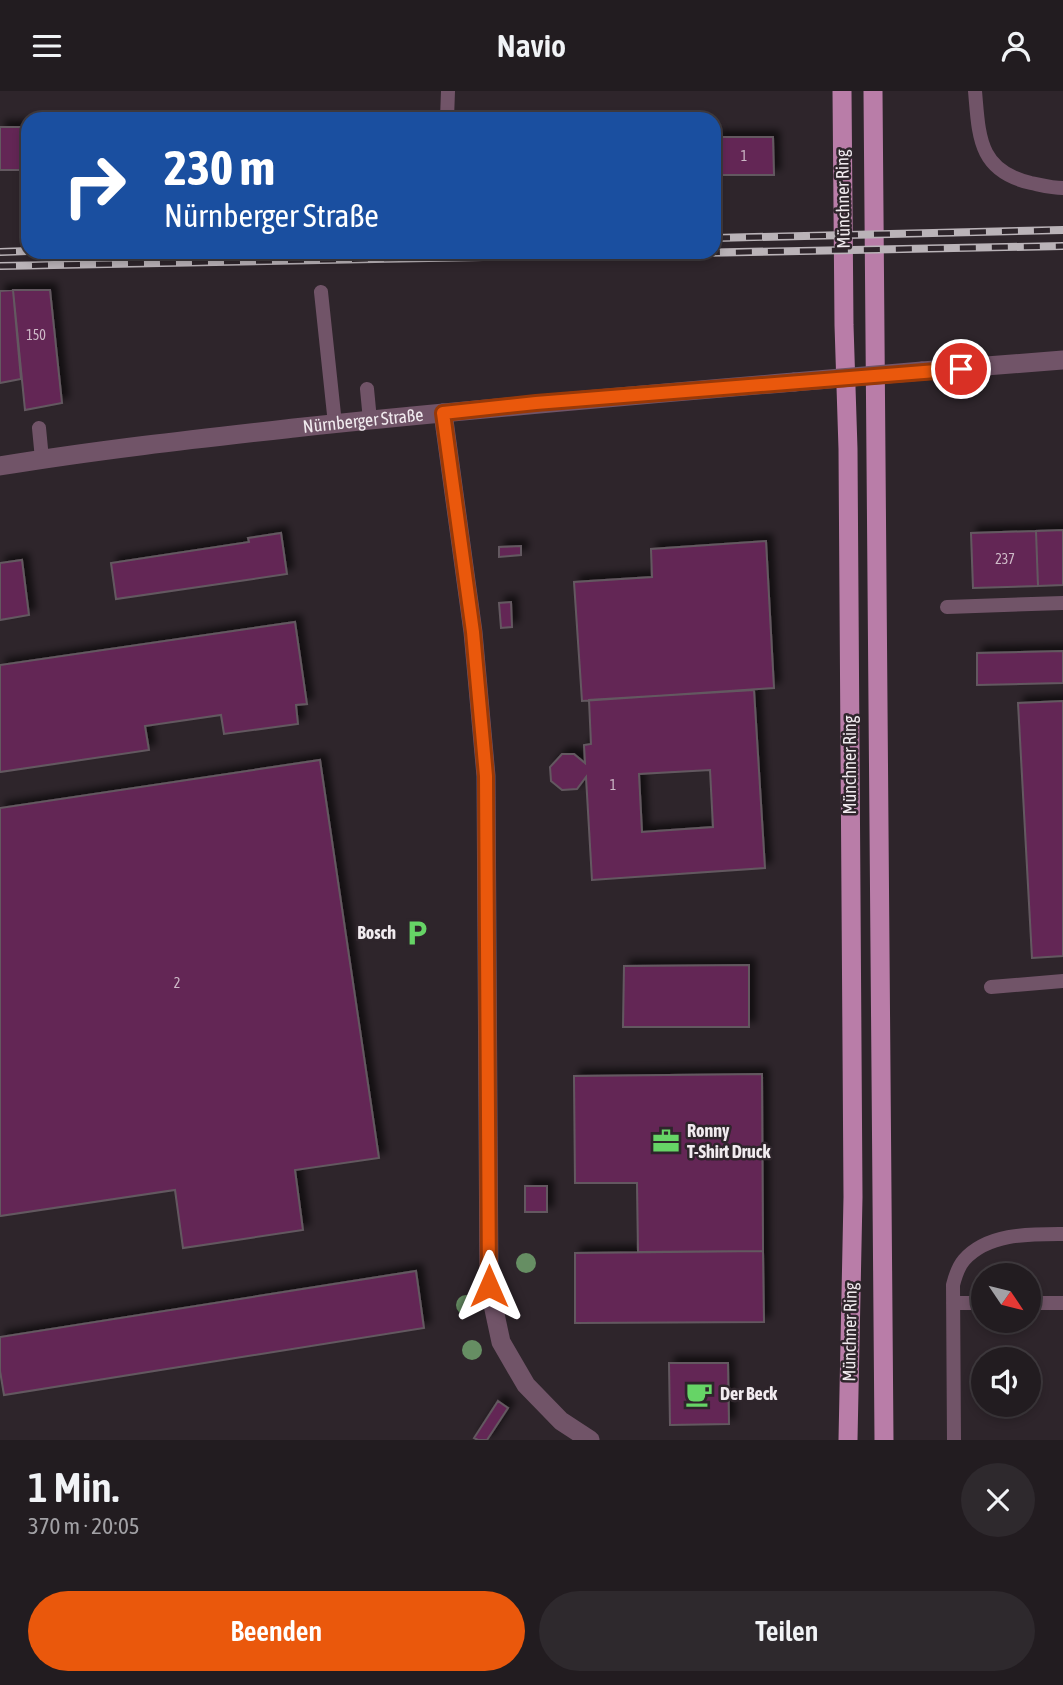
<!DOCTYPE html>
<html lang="de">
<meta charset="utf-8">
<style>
body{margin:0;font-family:"Asap Condensed",sans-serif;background:#2e292d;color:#f1f3f6;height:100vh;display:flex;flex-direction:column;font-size:26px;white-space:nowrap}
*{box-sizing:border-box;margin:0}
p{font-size:23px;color:#a2a1a5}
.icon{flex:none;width:38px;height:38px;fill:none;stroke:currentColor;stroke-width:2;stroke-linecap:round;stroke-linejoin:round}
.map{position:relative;height:1349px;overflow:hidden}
.sheet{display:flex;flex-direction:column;background:#221c20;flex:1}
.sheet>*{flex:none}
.hud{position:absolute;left:21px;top:21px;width:700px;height:147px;border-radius:21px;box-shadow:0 4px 10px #0003,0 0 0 2px #3f3a3e;background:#1a4fa0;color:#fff;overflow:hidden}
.needle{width:46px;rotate:125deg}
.tools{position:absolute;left:971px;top:1172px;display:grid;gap:14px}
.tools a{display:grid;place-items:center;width:70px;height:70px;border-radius:50%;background:#221c20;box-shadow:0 4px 10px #0003,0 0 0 2px #3f3a3e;font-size:35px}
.pin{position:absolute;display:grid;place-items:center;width:60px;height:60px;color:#fff;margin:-30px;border:4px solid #fff;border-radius:50%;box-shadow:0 2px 7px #0007}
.me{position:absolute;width:77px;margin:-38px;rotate:0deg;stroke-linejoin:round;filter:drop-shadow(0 0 5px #0008)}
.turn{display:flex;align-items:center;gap:24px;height:147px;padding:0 28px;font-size:32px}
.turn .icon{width:91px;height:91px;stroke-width:2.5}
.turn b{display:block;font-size:49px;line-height:60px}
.round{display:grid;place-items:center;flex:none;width:74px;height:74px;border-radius:37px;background:#2e292d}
.overview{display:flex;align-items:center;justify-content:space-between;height:119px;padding:0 28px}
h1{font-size:42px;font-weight:600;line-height:52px}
.primary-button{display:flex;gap:14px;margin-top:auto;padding:14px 28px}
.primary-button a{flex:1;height:80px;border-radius:42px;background:#ea580c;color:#fff;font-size:28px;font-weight:600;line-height:80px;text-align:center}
.primary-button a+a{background:#2e292d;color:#f1f3f6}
header{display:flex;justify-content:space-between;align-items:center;height:91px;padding:0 28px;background:#221c20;font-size:32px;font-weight:600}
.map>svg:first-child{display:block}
</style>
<header><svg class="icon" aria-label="menu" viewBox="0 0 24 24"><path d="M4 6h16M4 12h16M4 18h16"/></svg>Navio<svg class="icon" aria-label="person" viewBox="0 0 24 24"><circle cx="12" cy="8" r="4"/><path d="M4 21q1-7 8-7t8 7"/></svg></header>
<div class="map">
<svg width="1063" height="1349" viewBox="0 0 1063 1349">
<defs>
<filter id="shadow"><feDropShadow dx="6" dy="-6" stdDeviation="3.5" flood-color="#0009"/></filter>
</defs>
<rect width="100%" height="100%" fill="#2e252b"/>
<!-- building -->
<path fill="#642655" stroke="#635960" stroke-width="2" fill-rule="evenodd" filter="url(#shadow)" d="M0 36H28V79H0Z
M714 46H773L774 84H714Z
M13 199 21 288 0 292V200Z
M13 199H50L62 312 25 319Z
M1063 439V494L1038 495 1036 440Z
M1036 440 1038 495 973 497 971 442Z
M281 442 287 483 116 508 111 472 249 451 248 447Z
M766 450 774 597 582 610 574 491 652 486 651 458Z
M521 455V464L499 466V456Z
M22 469 29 524 0 529V472Z
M511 511 512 536 501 537 499 512Z
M295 531 307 613 296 614 298 633 224 643 221 624 145 635 149 659 0 681V574Z
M1063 560V592L977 594V562Z
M754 599 765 777 592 789 586 686 577 698 562 699 551 690 550 676 562 663H574L585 672 584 654 591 653 589 609ZM710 679 713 736 642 741 639 683Z
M1063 610V865L1032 867 1018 612Z
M320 669 379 1067 295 1079 303 1139 183 1157 175 1099 0 1125V717Z
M749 874V936H623L624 875Z
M762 983 763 1160 638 1161 637 1092H575L574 985Z
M525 1095H547V1121H525Z
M763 1160 764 1231 575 1232V1162Z
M416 1180 424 1237 4 1304 0 1280V1246Z
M669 1272H728L729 1333 670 1334Z
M498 1310 508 1317 487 1349H478L474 1347Z"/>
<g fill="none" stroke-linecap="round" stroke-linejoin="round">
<!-- service -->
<path stroke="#715468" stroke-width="14" d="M975 0C979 45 978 80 1031 92 1041 94 1052 97 1063 97
M447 28 448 0
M321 201 335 333
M367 298 370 329
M39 337 42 368
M947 516 1063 512
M991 896 1063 890
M953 1212H984
M1029 1212H1063
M954 1349 953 1194C955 1186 958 1176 964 1169 988 1142 1030 1143 1063 1143"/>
<!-- minor -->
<path stroke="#715468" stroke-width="19" d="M443 322 473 541 486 685 489 1195 501 1251 526 1294 561 1330 590 1349"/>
<!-- tertiary -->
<g stroke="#715468" stroke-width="19">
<path d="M922 280 1063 269"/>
<path id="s1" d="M0 375C97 359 196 348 294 337 460 319 627 305 794 291"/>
</g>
<!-- primary -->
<path stroke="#b97da8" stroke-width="19" d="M842 0 844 234 848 358 853 1106 848 1349
M873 0 884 1349"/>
<defs>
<path id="rail" d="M714 147 1063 139
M0 161 28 160
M0 175 1063 155"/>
</defs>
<!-- rail casing -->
<use href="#rail" stroke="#bab3b8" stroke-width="8"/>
<!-- rail -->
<use href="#rail" stroke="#2e252b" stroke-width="5" stroke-dasharray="16" stroke-linecap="butt"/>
<!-- tertiary-bridge -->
<path stroke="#715468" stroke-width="19" d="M794 291 922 280"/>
</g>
<!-- trees -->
<g fill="#668e63">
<circle cx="526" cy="1172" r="10"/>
<circle cx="466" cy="1214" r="10"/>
<circle cx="472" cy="1259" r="10"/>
</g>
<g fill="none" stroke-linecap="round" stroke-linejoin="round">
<defs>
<path id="route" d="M489 1195 486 685 473 541 443 322 536 312 961 278"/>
</defs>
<!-- route casing -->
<use href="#route" stroke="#983908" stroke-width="18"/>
<!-- route -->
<use href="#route" stroke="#ea580c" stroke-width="12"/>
</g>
<!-- icons -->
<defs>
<symbol id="parking-bare" viewBox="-9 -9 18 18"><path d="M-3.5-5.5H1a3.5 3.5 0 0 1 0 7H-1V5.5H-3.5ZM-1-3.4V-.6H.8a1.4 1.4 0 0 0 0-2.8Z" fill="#66d466" stroke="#2e252b" stroke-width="2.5" paint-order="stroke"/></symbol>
<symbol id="office-bare" viewBox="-9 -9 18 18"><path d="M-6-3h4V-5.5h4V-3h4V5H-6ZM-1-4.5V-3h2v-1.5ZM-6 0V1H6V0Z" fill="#66d466" stroke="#2e252b" stroke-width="2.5" paint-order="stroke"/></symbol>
<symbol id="cafe-bare" viewBox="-9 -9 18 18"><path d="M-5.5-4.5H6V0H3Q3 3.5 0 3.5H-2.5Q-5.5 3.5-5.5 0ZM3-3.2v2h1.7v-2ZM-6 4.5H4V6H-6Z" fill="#66d466" stroke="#2e252b" stroke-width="2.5" paint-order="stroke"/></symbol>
</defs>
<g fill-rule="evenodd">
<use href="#parking-bare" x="398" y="823" width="38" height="38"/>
<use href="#office-bare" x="647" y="1031" width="38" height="38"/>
<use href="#cafe-bare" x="680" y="1284" width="38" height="38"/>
</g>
<g text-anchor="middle" stroke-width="5" stroke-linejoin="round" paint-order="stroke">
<!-- number labels -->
<g font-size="14" fill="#cebac8">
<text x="744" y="70">1</text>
<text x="36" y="249">150</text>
<text x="1005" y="473">237</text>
<text x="613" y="699">1</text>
<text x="177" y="897">2</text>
</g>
<!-- street labels -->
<g font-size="18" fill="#f1ebef" stroke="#2e252b">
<text transform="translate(843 108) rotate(-91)" y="6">Münchner Ring</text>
<text dy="6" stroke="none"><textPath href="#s1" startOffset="366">Nürnberger Straße</textPath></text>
<text transform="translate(850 674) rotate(-90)" y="6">Münchner Ring</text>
<text transform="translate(850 1241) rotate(-89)" y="6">Münchner Ring</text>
</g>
<!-- poi labels -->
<g font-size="18" font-weight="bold" fill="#f1ebef" stroke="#2e252b" text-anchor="start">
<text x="396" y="848" text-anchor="end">Bosch</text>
<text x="687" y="1046">Ronny<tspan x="687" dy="21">T-Shirt Druck</tspan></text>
<text x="720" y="1309">Der Beck</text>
</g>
</g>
</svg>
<div class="tools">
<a><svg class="needle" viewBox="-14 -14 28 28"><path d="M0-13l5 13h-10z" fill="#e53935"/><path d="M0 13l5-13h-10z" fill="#a2a1a5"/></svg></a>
<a><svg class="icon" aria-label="sound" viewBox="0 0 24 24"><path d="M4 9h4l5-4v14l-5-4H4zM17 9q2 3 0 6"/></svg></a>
</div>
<div class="pin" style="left:961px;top:278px;background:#d93025"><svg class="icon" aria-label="arrive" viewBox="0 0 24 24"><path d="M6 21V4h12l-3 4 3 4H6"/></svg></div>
<svg class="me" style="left:489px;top:1195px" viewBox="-20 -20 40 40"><path d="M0-17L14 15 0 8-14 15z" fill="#ea580c" stroke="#fff" stroke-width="4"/></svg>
<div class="hud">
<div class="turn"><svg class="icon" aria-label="right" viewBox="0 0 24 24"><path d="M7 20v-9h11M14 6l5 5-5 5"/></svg><div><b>230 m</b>Nürnberger Straße</div></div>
</div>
</div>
<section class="sheet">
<div class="overview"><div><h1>1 Min.</h1><p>370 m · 20:05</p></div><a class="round"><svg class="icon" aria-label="close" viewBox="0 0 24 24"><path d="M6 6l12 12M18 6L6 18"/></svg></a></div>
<div class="primary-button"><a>Beenden</a><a>Teilen</a></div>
</section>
